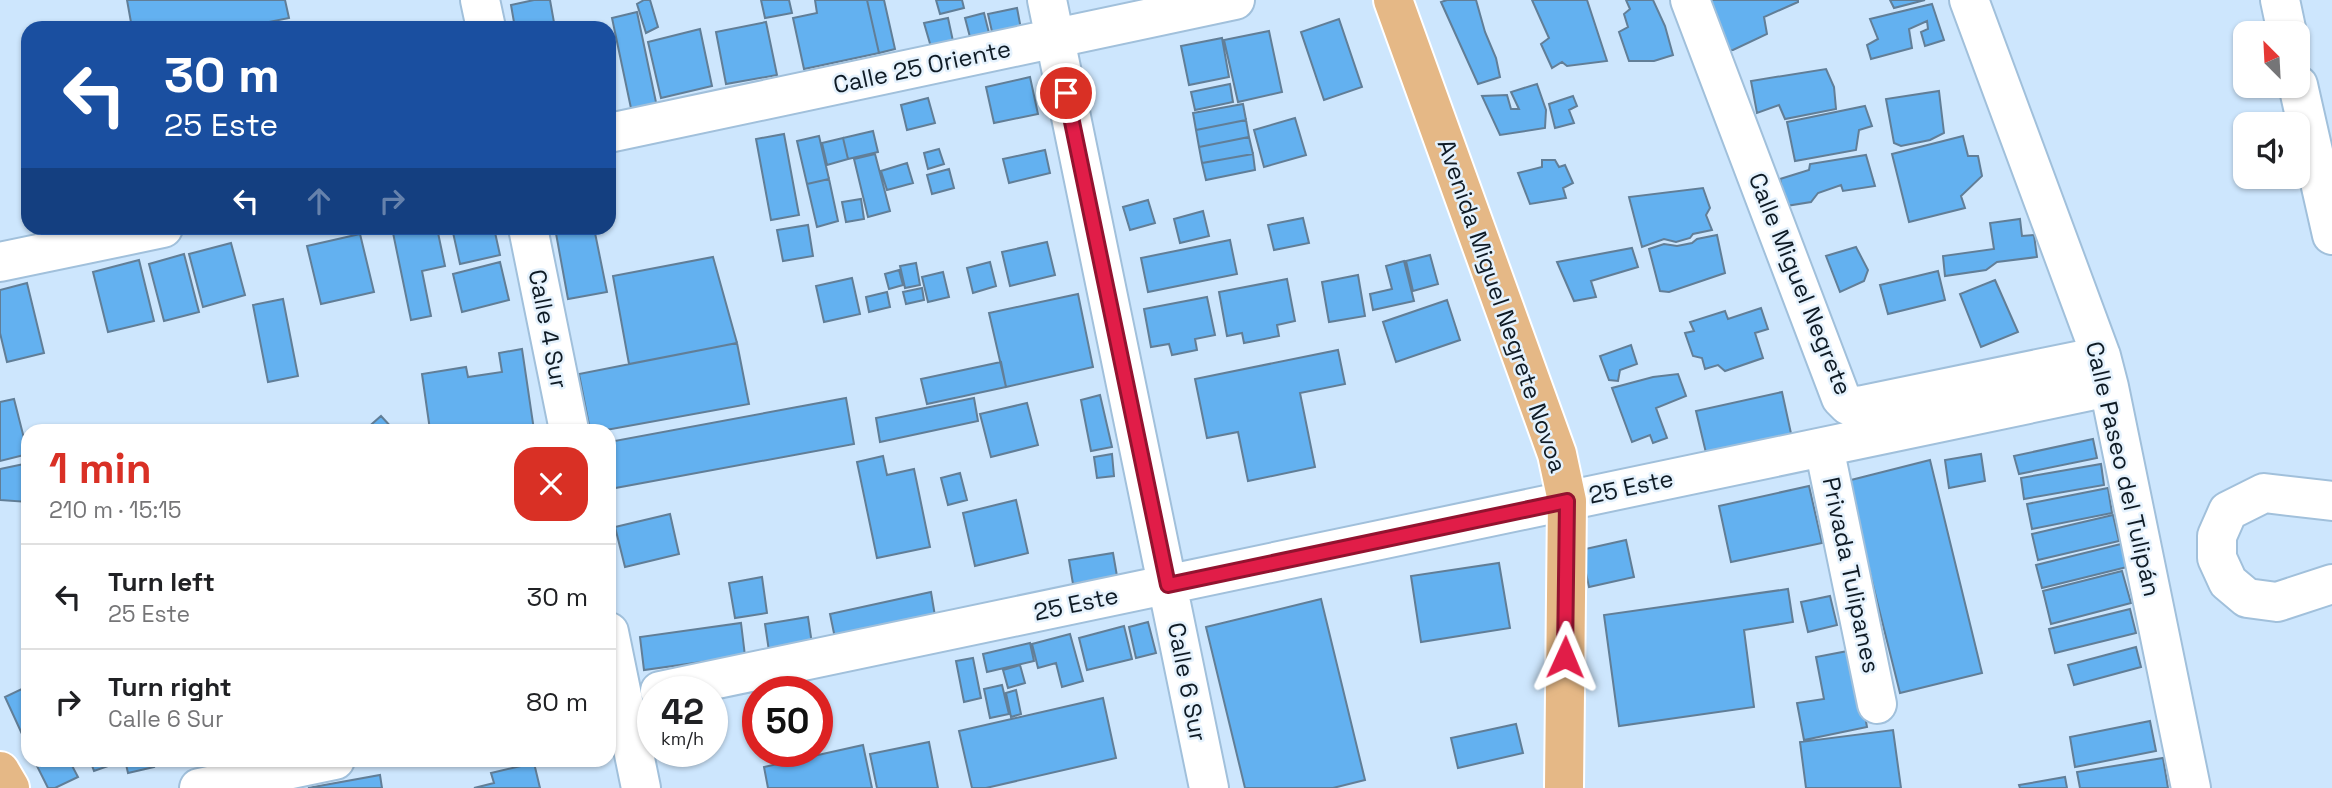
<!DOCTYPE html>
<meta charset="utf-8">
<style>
body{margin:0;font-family:"Space Grotesk",sans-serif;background:#f2f2f2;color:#202124;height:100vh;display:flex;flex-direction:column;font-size:26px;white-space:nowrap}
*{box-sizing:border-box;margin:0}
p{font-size:23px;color:#757577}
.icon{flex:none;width:38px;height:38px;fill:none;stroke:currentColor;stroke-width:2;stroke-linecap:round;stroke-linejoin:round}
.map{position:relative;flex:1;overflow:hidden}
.side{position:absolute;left:21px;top:424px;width:595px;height:343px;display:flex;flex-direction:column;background:#fff;border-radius:21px;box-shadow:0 2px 5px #0004}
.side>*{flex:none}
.hud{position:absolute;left:21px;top:21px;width:595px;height:214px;border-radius:21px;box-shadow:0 2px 5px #0004;background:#1a4fa0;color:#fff;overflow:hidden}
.needle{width:46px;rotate:336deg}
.fabs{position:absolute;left:2233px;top:21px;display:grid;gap:14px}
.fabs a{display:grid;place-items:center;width:77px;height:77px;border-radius:14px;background:#fff;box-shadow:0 2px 5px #0004;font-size:35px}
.speed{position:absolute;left:637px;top:676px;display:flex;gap:14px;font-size:35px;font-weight:700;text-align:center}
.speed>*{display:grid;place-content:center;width:91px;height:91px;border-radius:50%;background:#fff;box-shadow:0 2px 5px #0004;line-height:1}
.speed small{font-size:18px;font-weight:400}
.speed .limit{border:10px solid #d22;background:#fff;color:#111}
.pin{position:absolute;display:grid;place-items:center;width:60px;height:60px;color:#fff;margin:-30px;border:4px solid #fff;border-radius:50%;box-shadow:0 2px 7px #0007}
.me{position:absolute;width:77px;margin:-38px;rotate:1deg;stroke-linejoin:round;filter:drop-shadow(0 0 5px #0008)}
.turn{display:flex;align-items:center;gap:24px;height:147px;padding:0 28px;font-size:32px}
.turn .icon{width:91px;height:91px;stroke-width:2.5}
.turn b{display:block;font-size:49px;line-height:60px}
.lanes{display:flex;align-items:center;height:66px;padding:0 28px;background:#0003;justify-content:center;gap:35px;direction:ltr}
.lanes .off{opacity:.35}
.round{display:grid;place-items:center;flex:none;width:74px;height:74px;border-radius:21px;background:#f2f2f2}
.headline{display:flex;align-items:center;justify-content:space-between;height:119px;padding:0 28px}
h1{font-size:42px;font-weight:600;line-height:52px;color:#d93025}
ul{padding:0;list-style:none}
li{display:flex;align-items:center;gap:21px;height:105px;padding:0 28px;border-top:2px solid #e0e0e0}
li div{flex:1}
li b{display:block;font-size:26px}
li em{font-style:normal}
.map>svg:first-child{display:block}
</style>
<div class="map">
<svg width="2332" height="788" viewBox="0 0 2332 788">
<rect width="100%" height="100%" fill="#cde6fd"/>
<!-- building -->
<path fill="#63b1f0" stroke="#617e97" stroke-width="2" d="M127 0H285L289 18 239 28H132Z
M534 0H550L555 28H515L511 5Z
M644 0H650L658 27 646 33 637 4Z
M761 0H789L792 13 765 18Z
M815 0H867L879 53 804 69 793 18 817 13Z
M867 0H884L895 49 879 53Z
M936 0H962L964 8 940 14Z
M1447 0H1476L1485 32 1496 58 1500 77 1478 84 1441 2Z
M1532 0H1587L1607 61 1567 66 1562 62 1552 68 1541 44 1549 38Z
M1626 0H1653L1665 26 1673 55 1654 61H1629L1619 32 1628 27 1624 14 1630 9Z
M1699 0H1798V2L1764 17 1767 34 1733 50 1719 51Z
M1890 0H1925L1894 8Z
M1932 4 1944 40 1925 46 1921 32 1928 29 1927 21 1909 29 1912 48 1871 59 1867 45 1878 39 1870 19Z
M1017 8 1021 29 993 36 988 14Z
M637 12 657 107 632 113 612 18Z
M984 13 989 33 970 37 965 18Z
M948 18 953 41 931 47 924 23Z
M1339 19 1362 87 1324 100 1301 32Z
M766 22 777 75 726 84 716 32Z
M700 29 712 86 661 98 648 42Z
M1269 31 1282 92 1238 102 1224 40Z
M1222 38 1229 77 1189 85 1181 46Z
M1826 69 1834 87 1836 109 1785 119 1779 105 1757 113 1751 81Z
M1030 77 1038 114 994 123 986 87Z
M1230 84 1233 102 1195 110 1191 92Z
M1537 84 1546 110 1545 128 1500 135 1482 96 1507 95 1511 109H1519L1511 92Z
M1939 91 1944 133 1930 140 1901 146 1894 143 1886 99Z
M1573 96 1577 106 1569 110 1574 123 1555 128 1549 104Z
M928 98 935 123 907 130 901 105Z
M1243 104 1246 120 1196 130 1193 113Z
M1865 106 1872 126 1859 130 1856 150 1795 161 1787 122Z
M1295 118 1306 155 1264 167 1254 130Z
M1246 120 1249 137 1199 147 1196 130Z
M873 131 878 152 848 159 843 138Z
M784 134 799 215 771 220 756 139Z
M819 136 829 179 807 184 797 141Z
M1963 136 1968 156H1978L1982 176 1961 196 1965 208 1909 222 1892 154Z
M1249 137 1253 154 1202 163 1199 147Z
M843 138 848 159 827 165 822 143Z
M939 149 944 164 928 169 924 153Z
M1045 150 1050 173 1009 183 1003 159Z
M875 154 890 211 868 217 854 159Z
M1253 154 1255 170 1206 180 1202 163Z
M1866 155 1875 186 1843 191 1841 185 1818 193 1811 202 1786 206 1780 179 1809 170 1810 164Z
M1542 160H1555L1559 167 1565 165 1573 183 1563 188 1566 198 1530 204 1518 173 1542 167Z
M907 163 913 183 887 190 881 171Z
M949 169 954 188 932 194 927 175Z
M829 179 838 221 817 227 807 184Z
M1703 188 1710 208 1706 215 1712 230 1693 234 1690 238 1676 242 1664 239 1642 247 1629 197Z
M861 199 864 219 846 222 842 202Z
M1148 200 1155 223 1130 230 1123 207Z
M1203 211 1209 236 1180 243 1174 219Z
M1303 218 1309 243 1274 250 1268 225Z
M2020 219 2022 236 2034 235 2037 257 1997 262 1986 270 1945 276 1943 256 1994 249 1990 223Z
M808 225 813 256 783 261 777 230Z
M392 228H437L445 266 422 271 431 316 411 320Z
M452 228H494L500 255 460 264Z
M555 228H594L607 292 568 299Z
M360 234 374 292 321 304 307 246Z
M1717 235 1725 273 1669 292 1660 291 1649 249 1664 244 1677 246 1692 243 1697 239Z
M1230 240 1237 274 1148 292 1141 258Z
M1047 242 1055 275 1010 286 1002 252Z
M231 243 245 295 203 307 189 254Z
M1856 247 1868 270 1864 281 1840 292 1826 256Z
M1632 248 1638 267 1591 281 1596 297 1574 301 1557 262Z
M184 254 199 312 164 321 149 264Z
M1430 255 1438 284 1413 291 1406 261Z
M713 257 737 343 629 364 613 276Z
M139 260 154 321 108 332 93 272Z
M1404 261 1414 301 1373 310 1370 294 1392 289 1386 266Z
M500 262 509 300 462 312 453 274Z
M990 262 996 286 973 293 967 268Z
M916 263 920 285 905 288 900 266Z
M899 270 903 285 889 289 885 274Z
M1938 271 1945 300 1888 314 1880 285Z
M943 272 949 297 928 302 922 277Z
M1358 275 1365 316 1329 322 1322 282Z
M852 278 860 314 824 322 816 286Z
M1287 279 1295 321 1277 325 1279 336 1244 343 1242 333 1227 336 1219 292Z
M1995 280 2018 332 1981 347 1960 294Z
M27 283 44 353 7 362 0 333V290Z
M922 288 924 300 906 304 903 292Z
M887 292 890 307 869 312 866 297Z
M1078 294 1093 367 1006 387 989 313Z
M1207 297 1215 335 1195 339 1197 350 1172 355 1169 344 1151 347 1144 309Z
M283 299 298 376 268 382 253 305Z
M1447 300 1460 340 1396 362 1383 322Z
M1761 308 1768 329 1755 333 1763 358 1725 371 1718 365 1705 369 1702 358 1693 356 1685 333 1694 331 1690 322 1725 311 1728 319Z
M737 343 749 404 606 430H590L579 374Z
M1631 345 1637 364 1620 370 1618 381 1609 380 1600 356Z
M522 349 534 430H430L422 374 466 367 468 377 502 372 499 353Z
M1338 350 1345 384 1300 393 1315 467 1248 481 1238 432 1207 438 1195 379Z
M1001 362 1006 387 927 404 921 379Z
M1678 374 1686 396 1656 408 1667 438 1653 443 1650 435 1632 442 1612 388 1653 377Z
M1782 392 1792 438 1707 457 1696 411Z
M1100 395 1112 447 1091 451 1081 400Z
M846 398 854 444 610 489 609 442Z
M974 398 978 421 880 442 876 418Z
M14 399 28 454 0 461V402Z
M1027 403 1038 445 991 457 980 414Z
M381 416 394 430H365Z
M2093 439 2097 458 2019 474 2014 456Z
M1112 454 1114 476 1097 478 1094 457Z
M1981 454 1985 481 1949 488 1945 460Z
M883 456 887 475 914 469 930 547 877 558 857 462Z
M1930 460 1982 673 1900 693 1847 481Z
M24 464 28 502 0 500V469Z
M2101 464 2104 485 2024 499 2021 478Z
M960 473 967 500 948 505 941 478Z
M1809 486 1822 543 1731 562 1719 506Z
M2108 488 2112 513 2032 529 2027 504Z
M1016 500 1028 553 975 566 963 513Z
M670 514 679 554 625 567 615 527Z
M2113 515 2119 541 2038 560 2032 534Z
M1626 540 1634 577 1589 587 1581 550Z
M2121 544 2127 567 2042 588 2036 565Z
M1113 553 1117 576 1073 584 1069 560Z
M1499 563 1510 628 1421 642 1411 576Z
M2122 571 2131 603 2051 624 2043 591Z
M762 577 767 613 735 618 729 583Z
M1788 589 1793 622 1744 630 1754 707 1619 726 1604 615Z
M931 592 935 616 835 638 830 614Z
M1830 596 1837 625 1808 632 1801 602Z
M1321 599 1365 780 1333 788H1245L1206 627Z
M2130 609 2136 633 2055 653 2049 629Z
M808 617 812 644 769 651 765 624Z
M1148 622 1156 653 1136 658 1129 627Z
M741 623 745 656 644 670 640 637Z
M1124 626 1132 659 1087 670 1079 638Z
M1070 634 1083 681 1062 687 1056 663 1038 668 1032 644Z
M1030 643 1034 661 987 672 983 654Z
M2136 647 2141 667 2074 685 2068 665Z
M1853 650 1867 727 1804 740 1797 703 1824 699 1816 657Z
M973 658 981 698 964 702 956 661Z
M1020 665 1025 683 1008 688 1003 670Z
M1002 685 1009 714 990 718 984 689Z
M28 686V747L5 697Z
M1016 690 1021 714 1011 717 1006 693Z
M1103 698 1116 758 986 788H972L959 731Z
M2150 721 2156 751 2075 767 2070 737Z
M1516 724 1523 753 1458 768 1451 738Z
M1893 730 1901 788H1806L1800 742Z
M929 742 938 788H877L870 754Z
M863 745 872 788H768L764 767Z
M2163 758 2168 788H2080L2077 772Z
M34 760H69L78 777 55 788H48Z
M90 760H112L114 764 94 771Z
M125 760H152L154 767 128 773Z
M534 763 540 788H474L494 783 491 773Z
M380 775 382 788H308Z
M2065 777 2067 788H2020L2019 785Z"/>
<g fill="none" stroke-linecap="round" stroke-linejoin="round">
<defs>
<path id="minor" d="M480 0 486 28
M1047 0 1209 788
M1690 0 1841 398 1848 405 1858 406 2101 356
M1969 0 2101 356 2109 387 2191 788
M2280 0 2287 33
M2298 85 2332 235
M609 133 1235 0
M528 228 569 430
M0 262 163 228
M1824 447 1877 704
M2332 501 2264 493 2228 511 2217 536V558L2228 582 2247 598 2277 602 2332 584
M609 632 641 788
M660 691 2109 387
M199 788 335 760"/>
<path id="major" d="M1393 0 1557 454 1567 501 1564 788
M0 771 10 788"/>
</defs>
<!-- minor casing -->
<use href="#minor" stroke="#a1c0db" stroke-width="42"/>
<!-- major casing -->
<use href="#major" stroke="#fff" stroke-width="42"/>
<!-- minor -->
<use href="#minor" stroke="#fff" stroke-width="38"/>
<!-- major -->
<use href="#major" stroke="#e5b886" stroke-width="38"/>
</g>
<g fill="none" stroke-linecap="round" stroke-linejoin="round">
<defs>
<path id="route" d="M1066 93 1168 585 1567 501 1565 657"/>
</defs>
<!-- route casing -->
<use href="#route" stroke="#92132f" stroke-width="18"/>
<!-- route -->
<use href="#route" stroke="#e11d48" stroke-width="12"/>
</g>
<g text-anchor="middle" stroke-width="5" stroke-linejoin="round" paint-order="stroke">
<!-- street labels -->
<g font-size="24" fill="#0f1b25" stroke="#e5f2fd">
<text transform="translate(922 67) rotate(-12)" y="8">Calle 25 Oriente</text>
<text transform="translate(1800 284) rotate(68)" y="8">Calle Miguel Negrete</text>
<text transform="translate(1502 306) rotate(71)" y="8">Avenida Miguel Negrete Novoa</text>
<text transform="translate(548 329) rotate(79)" y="8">Calle 4 Sur</text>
<text transform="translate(2123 469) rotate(77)" y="8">Calle Paseo del Tulipán</text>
<text transform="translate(1631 487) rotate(-12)" y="8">25 Este</text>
<text transform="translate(1851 575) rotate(78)" y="8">Privada Tulipanes</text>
<text transform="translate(1076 604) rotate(-12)" y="8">25 Este</text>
<text transform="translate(1187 682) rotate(79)" y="8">Calle 6 Sur</text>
</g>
</g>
</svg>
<div class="fabs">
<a><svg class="needle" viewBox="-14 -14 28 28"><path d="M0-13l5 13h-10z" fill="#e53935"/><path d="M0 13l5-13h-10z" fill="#757577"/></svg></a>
<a><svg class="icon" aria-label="sound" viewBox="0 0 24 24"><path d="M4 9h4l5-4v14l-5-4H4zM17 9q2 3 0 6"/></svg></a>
</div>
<div class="speed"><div>42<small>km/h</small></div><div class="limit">50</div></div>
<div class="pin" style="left:1066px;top:93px;background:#d93025"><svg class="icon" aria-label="arrive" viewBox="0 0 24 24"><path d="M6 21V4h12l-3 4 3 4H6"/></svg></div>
<svg class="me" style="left:1565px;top:657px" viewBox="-20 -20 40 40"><path d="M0-17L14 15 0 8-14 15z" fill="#e11d48" stroke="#fff" stroke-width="4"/></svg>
<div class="hud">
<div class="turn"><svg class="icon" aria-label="left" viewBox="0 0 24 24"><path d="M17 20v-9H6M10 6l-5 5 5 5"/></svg><div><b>30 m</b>25 Este</div></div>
<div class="lanes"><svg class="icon" aria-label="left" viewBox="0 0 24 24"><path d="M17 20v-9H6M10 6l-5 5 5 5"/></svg><svg class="icon off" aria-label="ahead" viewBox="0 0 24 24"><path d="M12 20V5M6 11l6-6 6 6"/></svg><svg class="icon off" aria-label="right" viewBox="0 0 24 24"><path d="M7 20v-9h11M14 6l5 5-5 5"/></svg></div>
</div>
<section class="side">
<div class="headline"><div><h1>1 min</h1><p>210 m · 15:15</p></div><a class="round" style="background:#d93025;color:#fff"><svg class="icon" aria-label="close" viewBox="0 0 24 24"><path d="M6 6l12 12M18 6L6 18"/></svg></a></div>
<ul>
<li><svg class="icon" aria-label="left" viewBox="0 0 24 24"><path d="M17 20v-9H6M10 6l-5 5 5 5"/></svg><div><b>Turn left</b><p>25 Este</p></div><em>30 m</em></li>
<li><svg class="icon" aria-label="right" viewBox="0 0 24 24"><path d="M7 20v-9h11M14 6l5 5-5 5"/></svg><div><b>Turn right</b><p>Calle 6 Sur</p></div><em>80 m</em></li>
</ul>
</section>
</div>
